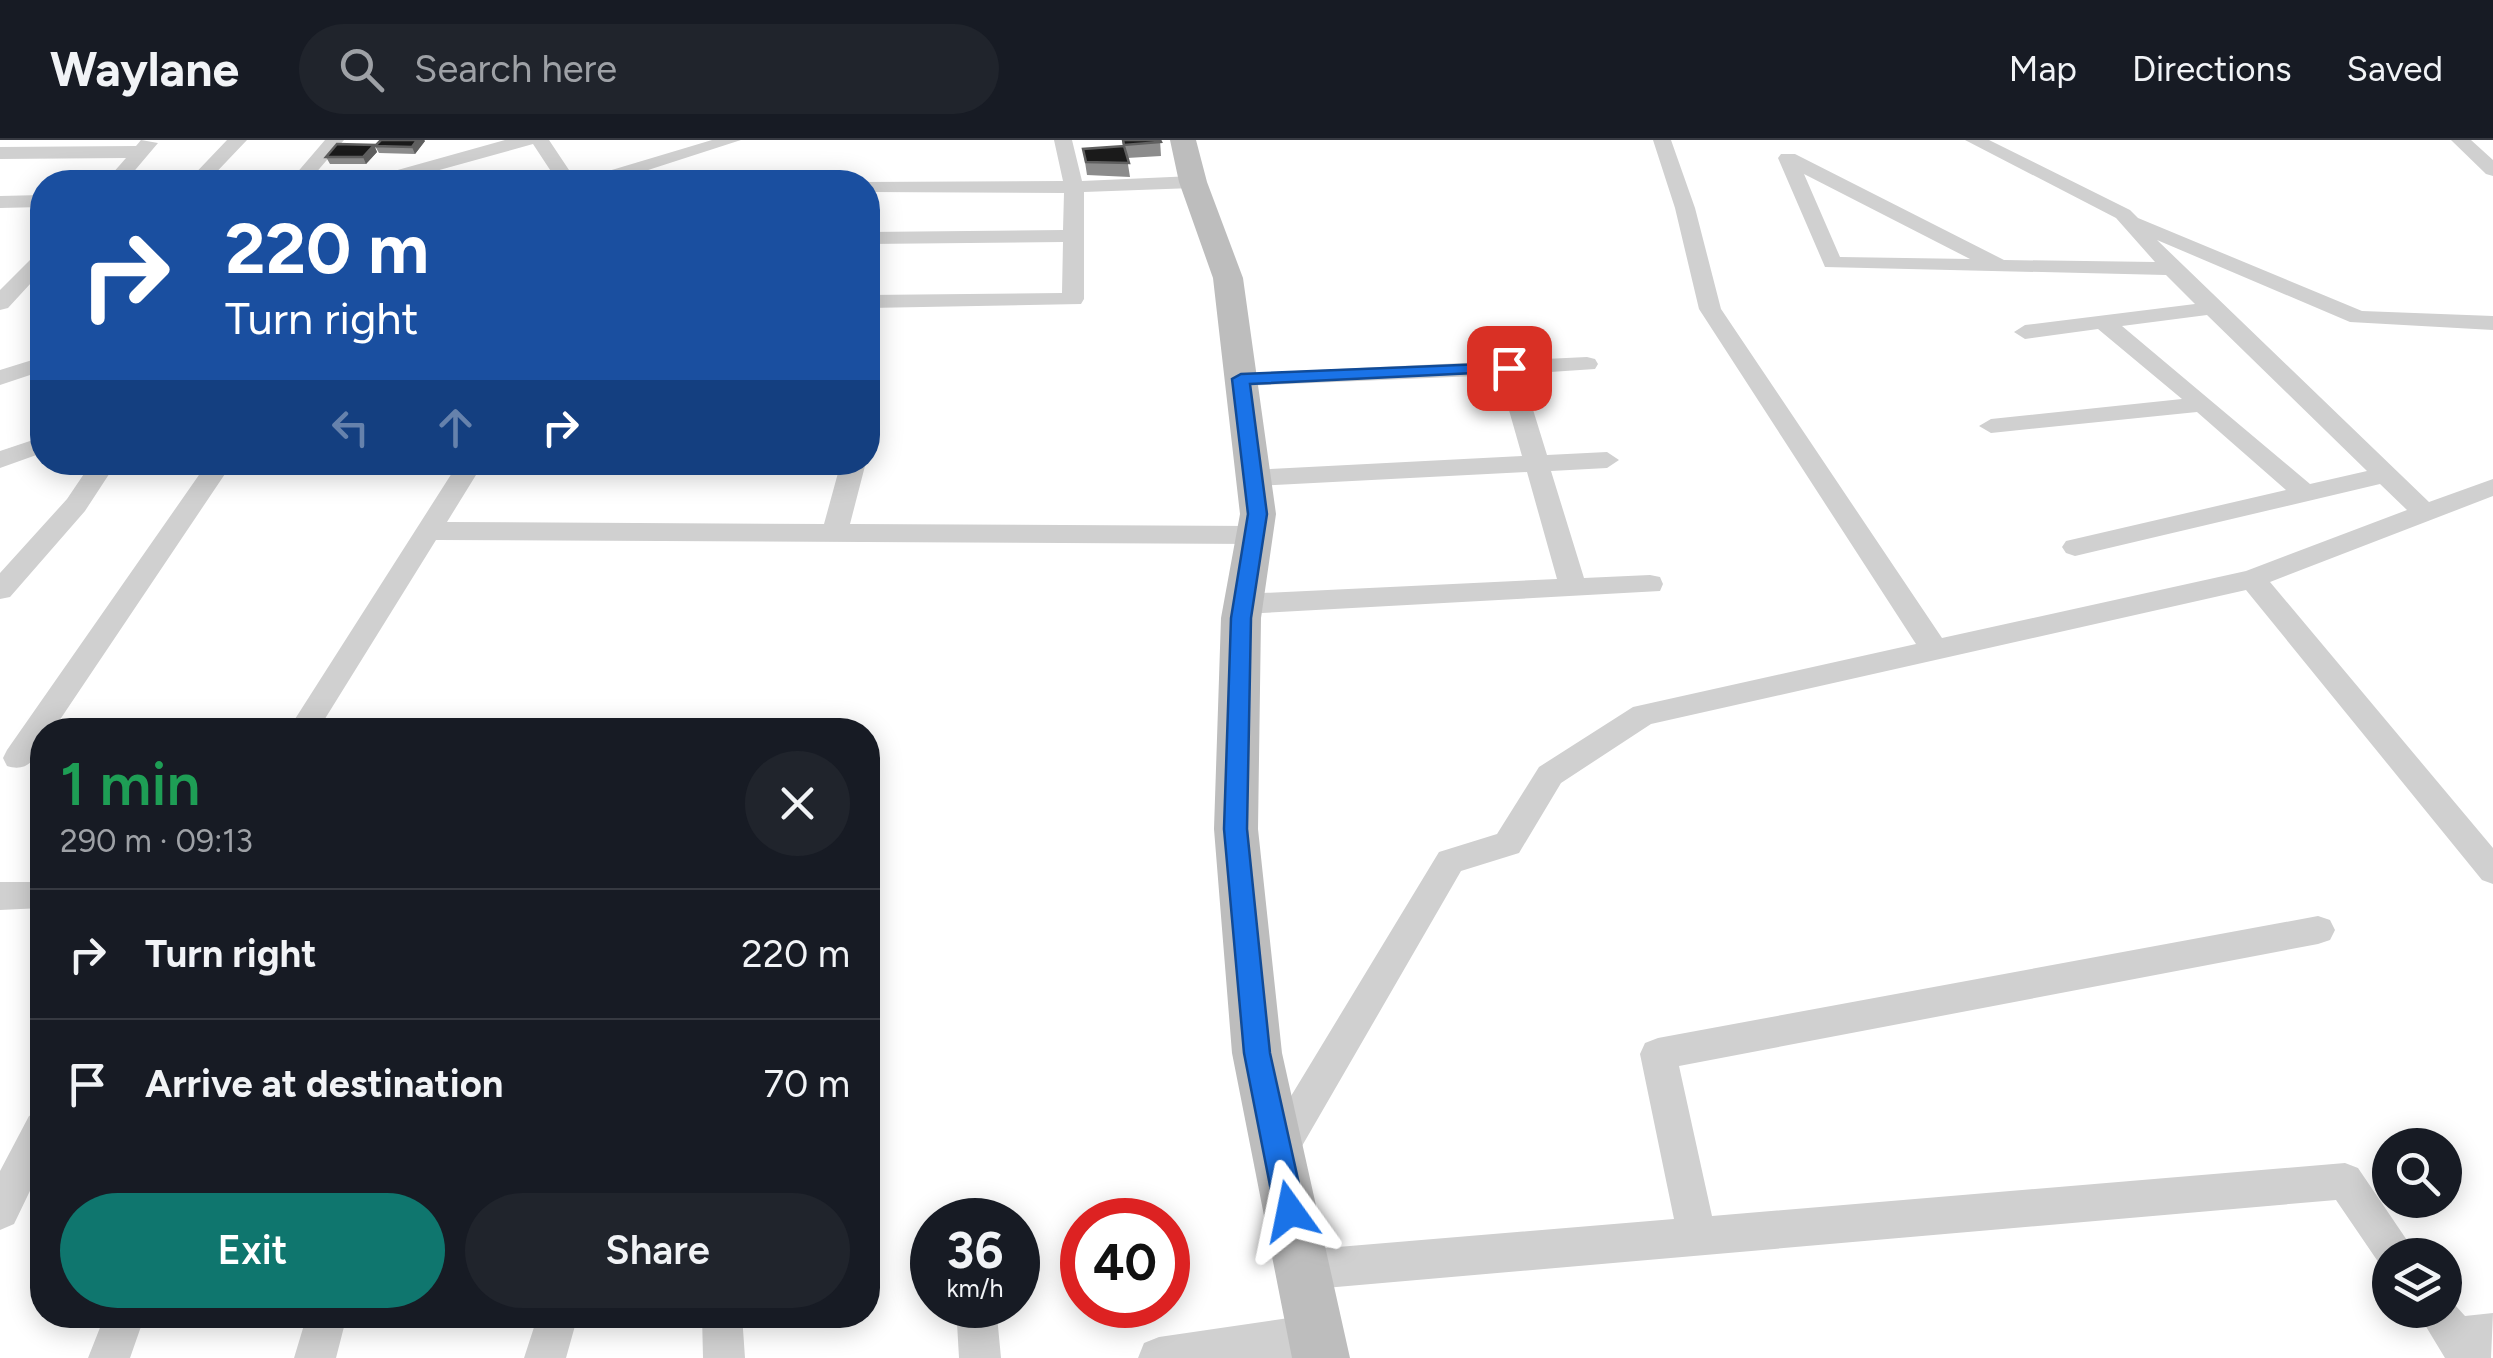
<!DOCTYPE html>
<meta charset="utf-8">
<style>
body{margin:0;font-family:Figtree,sans-serif;background:#20242c;color:#f1f3f6;height:100vh;display:flex;flex-direction:column;font-size:38px;white-space:nowrap}
*{box-sizing:border-box;margin:0}
p{font-size:32px;color:#9ea1a6}
.icon{flex:none;width:55px;height:55px;fill:none;stroke:currentColor;stroke-width:2;stroke-linecap:round;stroke-linejoin:round}
.map{position:relative;flex:1;overflow:hidden}
.sheet{position:absolute;left:30px;top:578px;width:850px;height:610px;display:flex;flex-direction:column;background:#171b24;border-radius:40px;box-shadow:0 5px 25px #0003}
.sheet>*{flex:none}
.guide{position:absolute;left:30px;top:30px;width:850px;height:305px;border-radius:40px;box-shadow:0 5px 25px #0003;background:#1a4fa0;color:#fff;overflow:hidden}
.controls{position:absolute;left:2372px;top:988px;display:grid;gap:20px}
.controls a{display:grid;place-items:center;width:90px;height:90px;border-radius:50%;background:#171b24;box-shadow:0 5px 25px #0003;font-size:50px}
.speed{position:absolute;left:910px;top:1058px;display:flex;gap:20px;font-size:50px;font-weight:700;text-align:center}
.speed>*{display:grid;place-content:center;width:130px;height:130px;border-radius:50%;background:#171b24;box-shadow:0 5px 25px #0003;line-height:1}
.speed small{font-size:25px;font-weight:400}
.speed .limit{border:15px solid #d22;background:#fff;color:#111}
.pin{position:absolute;display:grid;place-items:center;width:85px;height:85px;color:#fff;margin:-42px;border-radius:20px;box-shadow:0 5px 15px #0006}
.me{position:absolute;width:110px;margin:-55px;rotate:348deg;stroke-linejoin:round;filter:drop-shadow(0 0 8px #0008)}
.turn{display:flex;align-items:center;gap:35px;height:210px;padding:0 30px;font-size:45px}
.turn .icon{width:130px;height:130px;stroke-width:2.5}
.turn b{display:block;font-size:70px;line-height:85px}
.lanes{display:flex;align-items:center;height:95px;padding:0 30px;background:#0003;justify-content:center;gap:50px;direction:ltr}
.lanes .off{opacity:.35}
.round{display:grid;place-items:center;flex:none;width:105px;height:105px;border-radius:52px;background:#20242c}
.overview{display:flex;align-items:center;justify-content:space-between;height:170px;padding:0 30px}
h1{font-size:60px;font-weight:600;line-height:75px;color:#1e9e55}
.primary-button{display:flex;gap:20px;margin-top:auto;padding:20px 30px}
.primary-button a{flex:1;height:115px;border-radius:60px;background:#0f766e;color:#fff;font-size:40px;font-weight:600;line-height:115px;text-align:center}
.primary-button a+a{background:#20242c;color:#f1f3f6}
ul{padding:0;list-style:none}
li{display:flex;align-items:center;gap:30px;height:130px;padding:0 30px;border-top:2px solid #363941}
li div{flex:1}
li b{display:block;font-size:38px}
li em{font-style:normal}
header{display:flex;align-items:center;gap:60px;box-sizing:border-box;height:140px;padding:0 50px;background:#171b24;border-bottom:2px solid #363941}
header strong{font-size:48px}
nav{display:flex;gap:55px;margin-inline-start:auto;font-size:35px}
.search{width:700px;height:90px;background:#20242c;display:flex;align-items:center;gap:25px;box-sizing:border-box;padding:0 35px;border-radius:55px;color:#9ea1a6;font-size:38px}
.map>svg:first-child{display:block}
</style>
<header>
<strong>Waylane</strong>
<div class="search"><svg class="icon" aria-label="search" viewBox="0 0 24 24"><circle cx="10" cy="10" r="6"/><path d="M15 15l6 6"/></svg>Search here</div>
<nav><a>Map</a><a>Directions</a><a>Saved</a></nav>
</header>
<div class="map">
<svg width="2493" height="1218" viewBox="0 0 2493 1218">
<rect width="100%" height="100%" fill="#fff"/>
<g fill="none" stroke-linecap="round" stroke-linejoin="round">
<!-- street -->
<path fill="#d0d0d0" fill-rule="evenodd" d="M141 0 158 3 125 42H105L126 18 0 19V7L136 6Z
M227 0H247L207 42H187Z
M325 0H344L308 42H289Z
M505 0H549L577 42H558L533 4 396 42H366L369 38Z
M712 0H741L611 42H582L585 38Z
M1054 0H1072L1082 41 1193 36 1203 42 1193 48 1084 52V159L1081 164 868 168V155L1062 153 1063 102 868 104V92L1063 90 1064 53 868 52V42H861L1063 41Z
M1653 0H1671L1695 68 1721 169 1942 498 2246 431 2407 370 2380 344 2075 416 2066 413 2062 407 2066 401 2286 350 2197 272 1991 293 1979 286 1991 279 2182 259 2098 189 2025 199 2014 192 2025 185 2195 164 2166 135 1825 127 1778 18 1781 14H1795L2004 120 2155 122 2116 78 1965 0H1989L2130 70 2138 78 2362 171 2493 176V190L2350 182 2157 100 2429 362 2493 339V356L2270 442 2493 708V744L2482 740 2246 450 1651 584 1561 643 1519 713 1461 731 1291 1025 1278 1030 1265 1025 1259 1012 1265 999 1439 712 1497 694 1539 627 1633 567 1916 504 1699 169 1675 68ZM1804 34 1970 119 1840 117ZM2207 175 2367 331 2310 344 2122 186Z
M2451 0H2471L2493 20V36L2486 34Z
M42 55V67L0 68V56Z
M42 113V131L8 168 0 170V150L35 115Z
M42 217V231L0 245V230Z
M1587 217 1595 219 1598 224 1595 229 1522 234 1547 315 1607 312 1619 320 1607 328 1551 331 1584 438 1650 435 1660 437 1663 444 1660 451 1243 474 1233 471 1229 464 1233 457 1243 454 1557 439 1527 332 1253 346 1240 338 1253 330 1522 316 1499 235 1241 246 1233 244 1229 239 1233 234Z
M42 297V313L0 328V311Z
M92 322H117L85 371 10 457 0 459V433L67 359Z
M208 322H233L53 590H42C42 611 32 634 7 626L3 618 7 610Z
M459 322H484L447 382 824 384 841 322H866L850 384 1254 386 1267 395 1254 404 436 400 318 590H288Z
M0 742H42V768L0 770Z
M2318 776 2330 780 2335 790 2330 800 2318 804 1679 926 1712 1076 2345 1023 2358 1028 2417 1115H2390V1132L2383 1129 2336 1060 1302 1150 1288 1144 1282 1130 1288 1116 1302 1110 1674 1079 1640 914 1645 903 1658 898Z
M42 971V1026L14 1084 0 1090V1031L29 976Z
M2445 1154 2465 1176 2493 1173 2491 1218H2445L2416 1170H2445Z
M956 1165H996L1001 1218H959Z
M1316 1174 1330 1180 1336 1194 1330 1208 1292 1218H1138L1144 1203 1159 1197Z
M105 1175H145L130 1218H88Z
M307 1175H347L336 1218H294Z
M538 1175H578L566 1218H524Z
M702 1175H742L745 1218H703Z"/>
<!-- secondary -->
<path fill="#bdbdbd" fill-rule="evenodd" d="M1170 0H1196L1207 42 1243 138 1276 374 1261 478 1258 689 1282 913 1350 1218H1292L1232 913 1214 689 1221 478 1240 374 1213 138 1179 42Z"/>
</g>
<!-- wall -->
<path fill="#8c8c8c" d="M381 0H424L425 1 415 14 379 13 375 6Z
M1122 0H1160L1161 16 1127 18 1130 37 1087 35 1083 9 1123 6Z
M374 5 377 12 366 24H330L326 17Z"/>
<!-- shaded-wall -->
<path fill="#5f5f5f" d="M417 0H424L425 1 415 14 412 7Z
M374 5 377 12 366 24 363 17Z"/>
<!-- building -->
<path fill="#1a1a1a" stroke="#5f5f5f" stroke-width="2.5" d="M381 0H417L412 7 375 6Z
M1123 0H1160L1161 2 1124 5Z
M337 4 374 5 363 17H326Z
M1124 6 1129 23 1086 22 1083 9Z"/>
<!-- route -->
<path fill="#1a73e8" stroke="#114b97" stroke-width="2.5" d="M1509 223 1515 224V231L1250 244 1267 374 1251 478 1247 689 1270 913 1305 1071 1300 1081 1290 1085 1280 1081 1275 1071 1244 913 1224 689 1231 478 1248 374 1232 239 1241 234Z"/>
</svg>
<div class="controls">
<a><svg class="icon" aria-label="search" viewBox="0 0 24 24"><circle cx="10" cy="10" r="6"/><path d="M15 15l6 6"/></svg></a>
<a><svg class="icon" aria-label="layers" viewBox="0 0 24 24"><path d="M12 4l9 5-9 5-9-5zM3 14l9 5 9-5"/></svg></a>
</div>
<div class="speed"><div>36<small>km/h</small></div><div class="limit">40</div></div>
<div class="pin" style="left:1509px;top:228px;background:#d93025"><svg class="icon" aria-label="arrive" viewBox="0 0 24 24"><path d="M6 21V4h12l-3 4 3 4H6"/></svg></div>
<svg class="me" style="left:1290px;top:1071px" viewBox="-20 -20 40 40"><path d="M0-17L14 15 0 8-14 15z" fill="#1a73e8" stroke="#fff" stroke-width="4"/></svg>
<div class="guide">
<div class="turn"><svg class="icon" aria-label="right" viewBox="0 0 24 24"><path d="M7 20v-9h11M14 6l5 5-5 5"/></svg><div><b>220 m</b>Turn right</div></div>
<div class="lanes"><svg class="icon off" aria-label="left" viewBox="0 0 24 24"><path d="M17 20v-9H6M10 6l-5 5 5 5"/></svg><svg class="icon off" aria-label="ahead" viewBox="0 0 24 24"><path d="M12 20V5M6 11l6-6 6 6"/></svg><svg class="icon" aria-label="right" viewBox="0 0 24 24"><path d="M7 20v-9h11M14 6l5 5-5 5"/></svg></div>
</div>
<section class="sheet">
<div class="overview"><div><h1>1 min</h1><p>290 m · 09:13</p></div><a class="round"><svg class="icon" aria-label="close" viewBox="0 0 24 24"><path d="M6 6l12 12M18 6L6 18"/></svg></a></div>
<ul>
<li><svg class="icon" aria-label="right" viewBox="0 0 24 24"><path d="M7 20v-9h11M14 6l5 5-5 5"/></svg><div><b>Turn right</b></div><em>220 m</em></li>
<li><svg class="icon" aria-label="arrive" viewBox="0 0 24 24"><path d="M6 21V4h12l-3 4 3 4H6"/></svg><div><b>Arrive at destination</b></div><em>70 m</em></li>
</ul>
<div class="primary-button"><a>Exit</a><a>Share</a></div>
</section>
</div>
